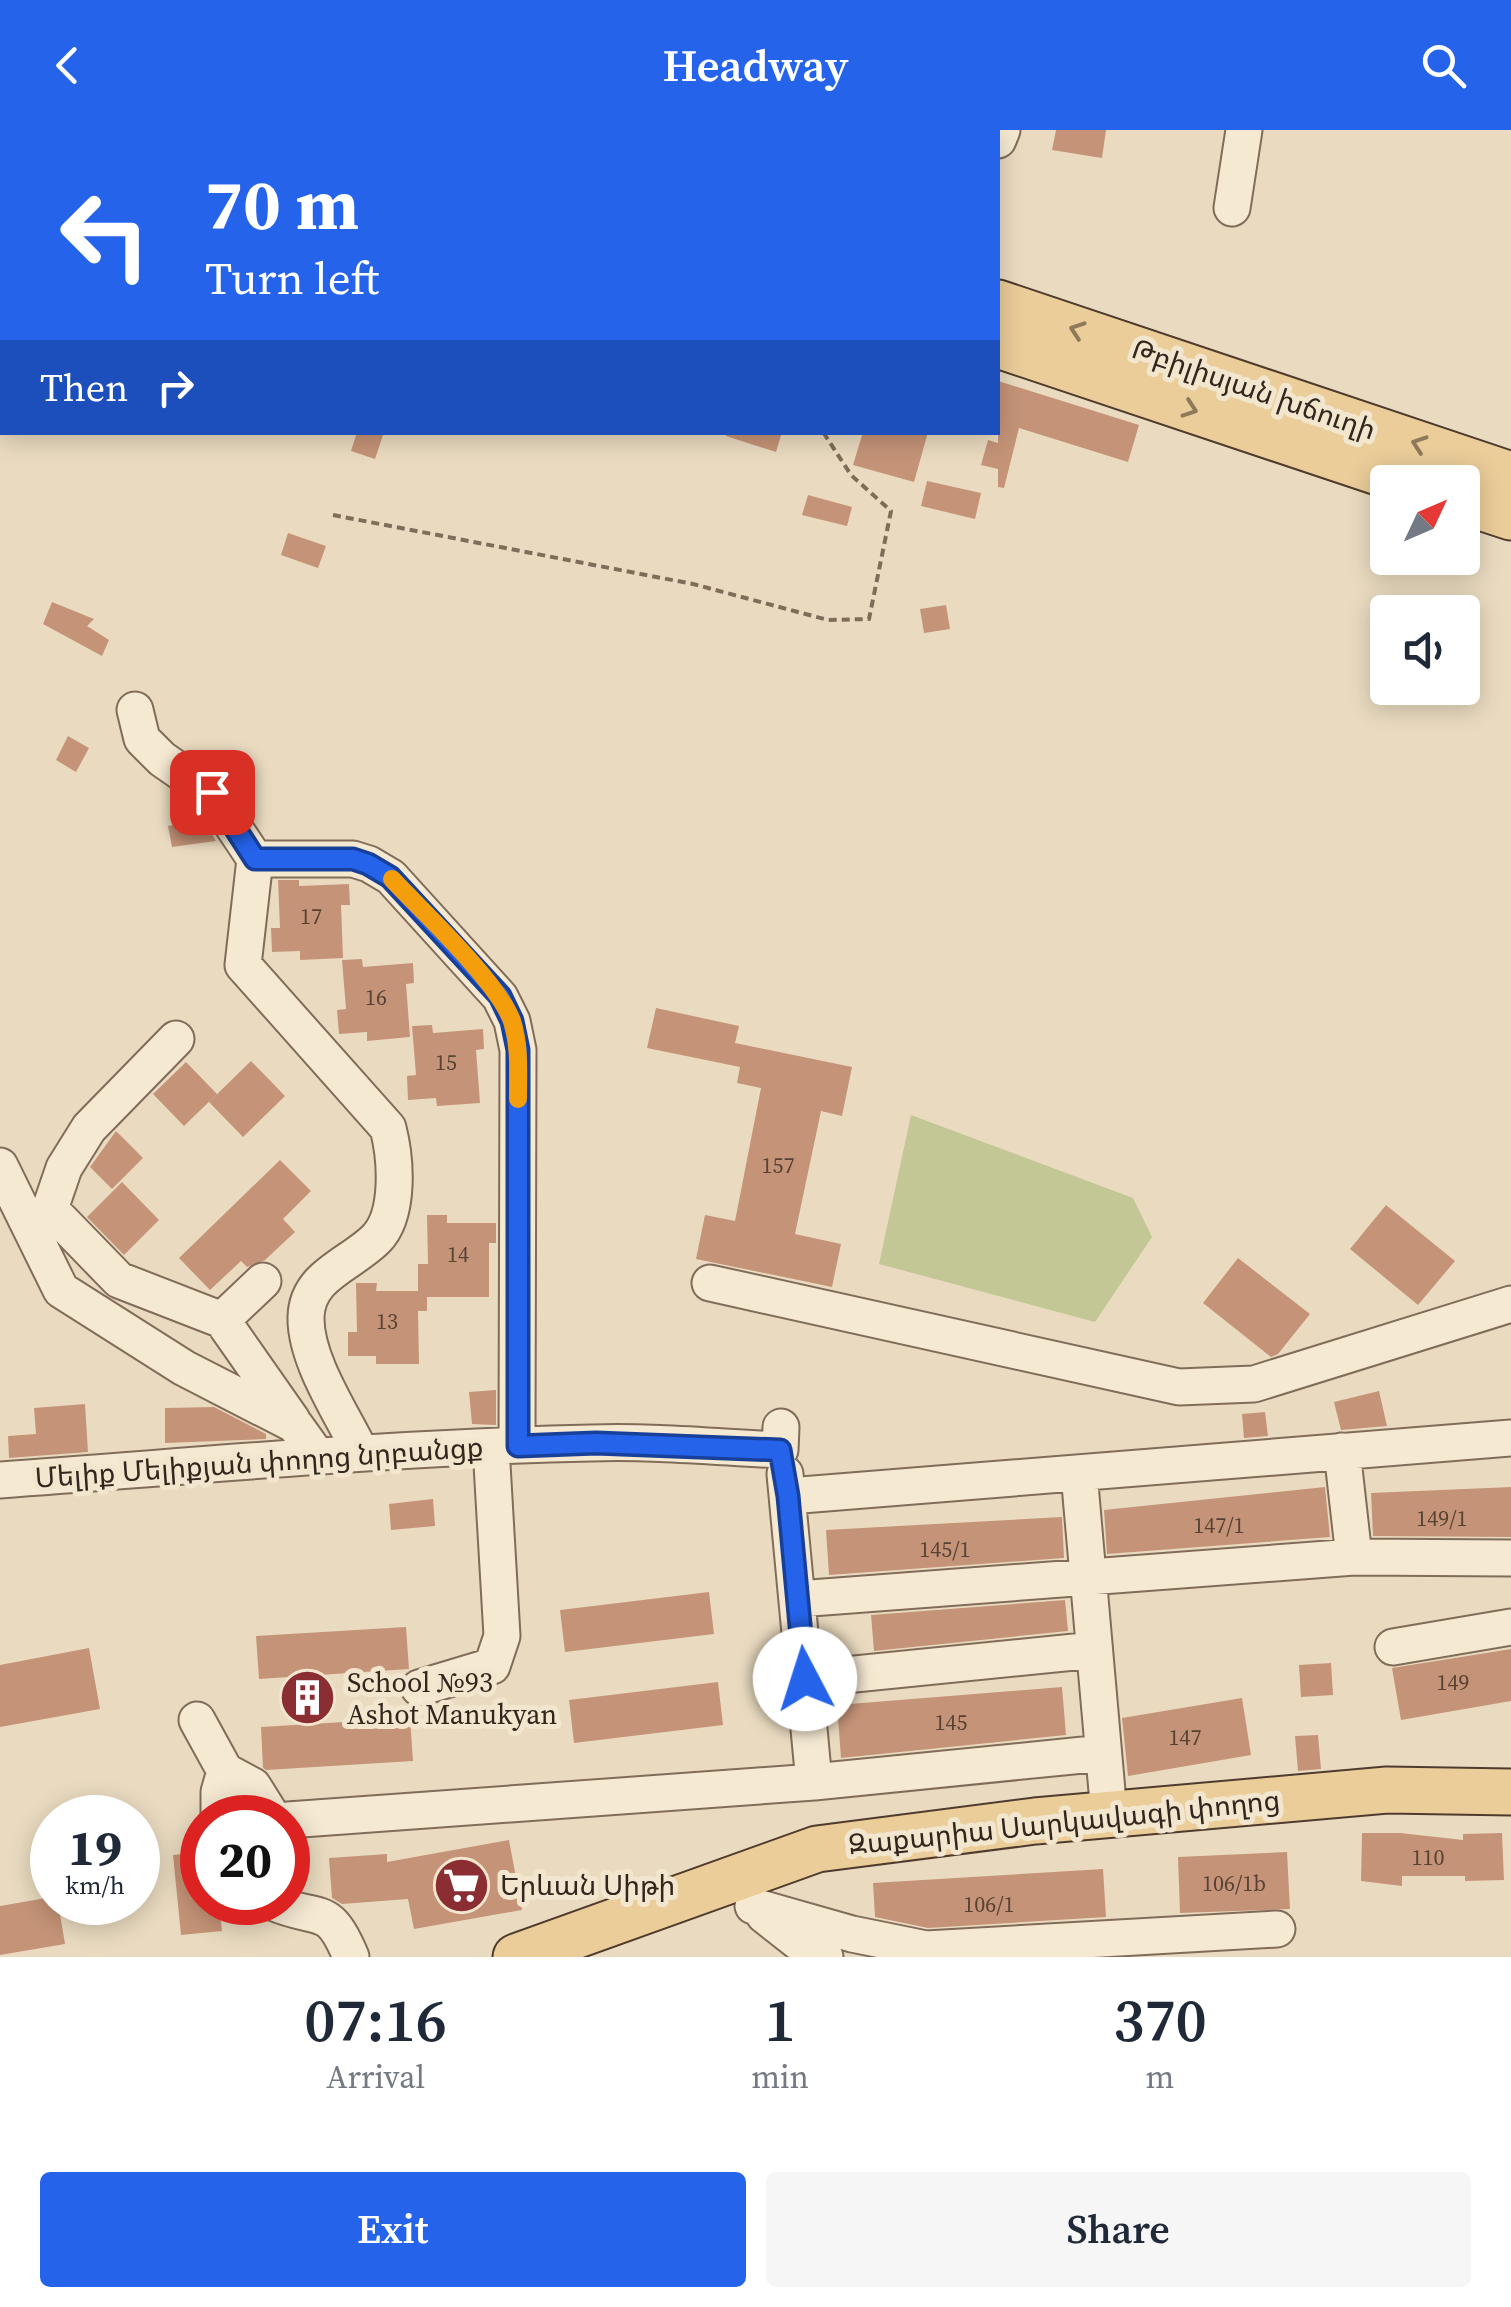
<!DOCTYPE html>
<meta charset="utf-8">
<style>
body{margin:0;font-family:"Source Serif 4","Noto Sans Armenian",serif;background:#f6f6f7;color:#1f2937;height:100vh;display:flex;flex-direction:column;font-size:38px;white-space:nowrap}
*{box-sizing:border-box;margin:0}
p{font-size:32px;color:#747a83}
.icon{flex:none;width:55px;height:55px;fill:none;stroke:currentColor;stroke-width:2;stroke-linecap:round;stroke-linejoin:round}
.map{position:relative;height:1827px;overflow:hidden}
.drawer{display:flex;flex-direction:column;background:#fff;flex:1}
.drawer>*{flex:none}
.banner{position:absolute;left:0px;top:0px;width:1000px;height:305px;box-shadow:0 5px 25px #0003;background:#2563eb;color:#fff;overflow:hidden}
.needle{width:65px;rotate:46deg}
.tools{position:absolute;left:1370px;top:335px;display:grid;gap:20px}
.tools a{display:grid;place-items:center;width:110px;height:110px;border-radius:10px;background:#fff;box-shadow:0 5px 25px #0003;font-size:50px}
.speed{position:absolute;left:30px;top:1665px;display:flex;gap:20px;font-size:50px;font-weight:700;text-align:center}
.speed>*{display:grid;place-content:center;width:130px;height:130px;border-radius:50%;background:#fff;box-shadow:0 5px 25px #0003;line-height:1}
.speed small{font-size:25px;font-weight:400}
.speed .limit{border:15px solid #d22;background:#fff;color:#111}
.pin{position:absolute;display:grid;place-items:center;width:85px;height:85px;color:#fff;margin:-42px;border-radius:20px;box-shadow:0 5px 15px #0006}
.me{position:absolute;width:110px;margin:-55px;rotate:355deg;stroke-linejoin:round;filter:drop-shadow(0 0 8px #0008)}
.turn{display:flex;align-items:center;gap:35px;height:210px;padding:0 40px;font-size:45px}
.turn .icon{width:130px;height:130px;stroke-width:2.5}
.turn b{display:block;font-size:70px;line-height:85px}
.then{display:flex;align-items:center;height:95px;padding:0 40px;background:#0003;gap:20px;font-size:38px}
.eta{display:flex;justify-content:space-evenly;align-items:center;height:170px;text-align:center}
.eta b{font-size:60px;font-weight:600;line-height:70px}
.action{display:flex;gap:20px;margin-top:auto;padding:20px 40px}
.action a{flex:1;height:115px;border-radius:10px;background:#2563eb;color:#fff;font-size:40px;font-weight:600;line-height:115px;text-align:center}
.action a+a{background:#f6f6f7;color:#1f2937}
header{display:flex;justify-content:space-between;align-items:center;height:130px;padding:0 40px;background:#2563eb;color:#fff;font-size:45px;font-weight:600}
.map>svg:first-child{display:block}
</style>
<header><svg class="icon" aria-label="back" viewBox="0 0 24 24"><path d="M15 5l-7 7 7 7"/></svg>Headway<svg class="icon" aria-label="search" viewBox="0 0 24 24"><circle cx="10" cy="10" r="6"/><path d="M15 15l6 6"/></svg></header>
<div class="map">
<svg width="1511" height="1827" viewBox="0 0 1511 1827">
<rect width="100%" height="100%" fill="#eadbc0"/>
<!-- green -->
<path fill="#c3c695" d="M911 985 1133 1068 1152 1107 1095 1192 879 1134Z"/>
<!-- building -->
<path fill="#c59478" d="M1056 0H1106L1102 28 1052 20Z
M998 251 1139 295 1128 332 1019 298 1004 358 998 357V339L981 335 988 310 998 313Z
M357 302H384L375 329 351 321Z
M727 302H782L776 322 726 306Z
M863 302H928L914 352 853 335Z
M927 351 981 363 975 389 921 376Z
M808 365 852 377 847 396 802 385Z
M288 403 326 416 318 438 281 425Z
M52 472 94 489 87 496 109 510 102 526 43 494Z
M946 475 950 499 924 503 920 479Z
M68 606 89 618 76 642 56 630Z
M203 689 216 711 172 717 168 696Z
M278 750H299V756L349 754 350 775H341L343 828 300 830V821L272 822 271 798H280Z
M362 829 363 837 413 833 414 853 406 854 410 907 367 911V902L339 904 337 880 346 879 342 830Z
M656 878 739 896 735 913 852 937 842 986 821 981 795 1104 841 1114 832 1157 696 1129 705 1085 735 1091 761 958 737 953 740 937 647 918Z
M432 895 433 903 483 899 484 919 476 920 480 973 437 976 436 968 408 970 407 946 416 945 412 896Z
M251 931 285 966 243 1007 209 972Z
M186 932 217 964 184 996 153 964Z
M116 1001 143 1028 112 1059 90 1037Z
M280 1030 311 1061 283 1089 295 1102 265 1130 247 1137 241 1131 210 1160 179 1128Z
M122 1052 159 1090 124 1125 87 1087Z
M1386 1075 1455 1131 1418 1175 1350 1119Z
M427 1085H447V1093H496V1113H489V1167H427V1181H418L419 1234H376V1226H348V1202H357L356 1153H377L376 1161H418V1134H428Z
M1238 1128 1310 1184 1278 1224 1271 1227 1203 1173Z
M496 1260V1295L472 1294 469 1262Z
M1379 1261 1387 1296 1341 1300 1334 1272Z
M85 1274 88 1322 9 1328 8 1306 36 1304 34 1278Z
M214 1277 266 1304V1309L165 1313V1278Z
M1265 1282 1268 1306 1244 1308 1242 1284Z
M1325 1357 1330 1407 1107 1424 1104 1380Z
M1511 1357V1407L1373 1406 1371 1363Z
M433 1369 435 1396 391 1400 389 1374Z
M1062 1387 1064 1428 829 1445 826 1400Z
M709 1462 714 1504 565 1522 560 1480Z
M1065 1470 1068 1501 874 1521 871 1485Z
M406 1497 409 1539 259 1549 256 1506Z
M89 1518 100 1579 0 1597V1535Z
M1511 1519V1571L1401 1590 1392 1538Z
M1331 1533 1333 1565 1301 1567 1299 1535Z
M718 1552 723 1595 574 1613 569 1570Z
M1062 1557 1066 1605 841 1628 837 1575Z
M1242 1568 1251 1625 1128 1646 1122 1588Z
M410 1588 413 1631 266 1640 263 1638 261 1597Z
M1318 1605 1321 1639 1298 1641 1295 1606Z
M1362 1703H1400L1463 1710V1704L1502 1703 1504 1750 1465 1751V1746H1402V1756L1361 1751Z
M509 1710 522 1780 414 1799 408 1769 342 1774 332 1768 329 1728 387 1724V1732Z
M202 1722V1772H219L222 1801 181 1805 173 1725Z
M1287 1722 1290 1779 1180 1783 1178 1727Z
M1103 1739 1106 1787 928 1798 875 1787 873 1753Z
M52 1767V1772H58L65 1814 0 1825V1776Z"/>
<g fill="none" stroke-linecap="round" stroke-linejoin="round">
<defs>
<path id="minor" d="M880 0 898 2
M998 10 1002 0
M1232 78 1244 0
M135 580 142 609 162 629 211 663 255 729H353L369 734 391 747 500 867 512 891 518 920 517 1315
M255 729 243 835 388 998C396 1029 400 1085 376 1109 350 1135 307 1145 306 1187 305 1230 342 1284 361 1323
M176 909 89 998 64 1038 50 1079 119 1150 222 1190
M0 1036 61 1160 184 1238 295 1295 318 1327
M263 1151 222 1190 292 1290
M710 1153 1179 1257 1254 1254 1511 1174
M1342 1321 1354 1427
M1079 1343 1109 1684
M785 1344 814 1652
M0 1350C197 1336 394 1317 591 1313 654 1311 717 1317 780 1320L781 1297
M789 1366 1511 1308
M798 1469 1354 1427 1511 1428
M1393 1517 1511 1497
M805 1549 1094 1520
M419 1558 492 1536 502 1506 491 1317
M197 1590 225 1641 253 1656 273 1688
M219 1688V1662L225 1641
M288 1690 814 1652 1103 1623
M272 1772C320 1793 328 1771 351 1827
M753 1776 852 1804 926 1819 1277 1799
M764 1785 806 1818 825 1827"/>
<path id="major" d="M366 0 374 2
M487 0 495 2
M998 173 1511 345
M998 215 1408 352
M1462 371 1511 387
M516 1827 817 1719 1035 1691 1387 1660 1511 1662"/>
</defs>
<!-- minor casing -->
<use href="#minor" stroke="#816c59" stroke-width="39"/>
<!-- major casing -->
<use href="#major" stroke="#4f3b2d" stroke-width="49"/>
<!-- path -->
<path stroke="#816c59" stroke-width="4" stroke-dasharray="8 5" stroke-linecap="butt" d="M535 0 542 2
M333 385 693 454 828 490 869 489 891 381 851 345 823 302"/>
<!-- minor -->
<use href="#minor" stroke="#f5e9d2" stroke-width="35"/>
<!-- major -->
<use href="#major" stroke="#ebcd99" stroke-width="45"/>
</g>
<!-- one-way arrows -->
<defs><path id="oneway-chevron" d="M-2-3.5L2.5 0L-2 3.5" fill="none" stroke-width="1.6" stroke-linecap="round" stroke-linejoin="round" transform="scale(2.5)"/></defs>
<g stroke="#8e7a5b">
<use href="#oneway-chevron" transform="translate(1077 200) rotate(-161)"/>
<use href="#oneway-chevron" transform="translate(1190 279) rotate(19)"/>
<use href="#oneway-chevron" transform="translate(1419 314) rotate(-161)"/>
</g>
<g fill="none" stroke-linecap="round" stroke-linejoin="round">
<defs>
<path id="route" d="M212 662 255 729H353L368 734 390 747 500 866 512 891 518 920V1316L596 1313 780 1320 788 1366 805 1549"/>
</defs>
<!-- route casing -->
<use href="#route" stroke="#184099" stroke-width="25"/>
<!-- route -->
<use href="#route" stroke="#2563eb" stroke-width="18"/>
<!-- slow -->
<path stroke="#f59e0b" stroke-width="18" d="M392 749C423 782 498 852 512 891 520 916 518 943 518 969"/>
</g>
<!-- icons -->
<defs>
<symbol id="building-disc" viewBox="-11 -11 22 22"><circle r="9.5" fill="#8b2e33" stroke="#f2e6ce"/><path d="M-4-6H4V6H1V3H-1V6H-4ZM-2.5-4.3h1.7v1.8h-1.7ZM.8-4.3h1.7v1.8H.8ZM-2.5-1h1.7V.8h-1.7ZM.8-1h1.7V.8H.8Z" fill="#fff"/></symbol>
<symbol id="supermarket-disc" viewBox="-11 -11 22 22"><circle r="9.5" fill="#8b2e33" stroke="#f2e6ce"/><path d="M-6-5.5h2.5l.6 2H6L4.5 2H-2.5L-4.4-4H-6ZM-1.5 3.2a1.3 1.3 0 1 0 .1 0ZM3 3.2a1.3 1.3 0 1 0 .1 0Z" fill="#fff"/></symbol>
</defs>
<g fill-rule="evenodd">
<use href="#building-disc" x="276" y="1536" width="63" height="63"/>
<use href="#supermarket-disc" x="430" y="1724" width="63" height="63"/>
</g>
<g text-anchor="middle" stroke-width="10" stroke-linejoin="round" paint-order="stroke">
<!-- number labels -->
<g font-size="22" fill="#574234">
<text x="311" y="794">17</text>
<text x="376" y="875">16</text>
<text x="446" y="940">15</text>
<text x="778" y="1043">157</text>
<text x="458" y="1132">14</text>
<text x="387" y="1199">13</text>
<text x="1442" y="1396">149/1</text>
<text x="1219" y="1403">147/1</text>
<text x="945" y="1427">145/1</text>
<text x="1453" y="1560">149</text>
<text x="951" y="1600">145</text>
<text x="1185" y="1615">147</text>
<text x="1428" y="1735">110</text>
<text x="1234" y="1761">106/1b</text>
<text x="989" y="1782">106/1</text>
</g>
<!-- street labels -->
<g font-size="28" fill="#32261d" stroke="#f2e6ce">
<text transform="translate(1254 259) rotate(19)" y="10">Թբիլիսյան խճուղի</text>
<text transform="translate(259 1332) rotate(-4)" y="10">Մելիք Մելիքյան փողոց նրբանցք</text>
<text transform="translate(1064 1692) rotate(-6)" y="10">Զաքարիա Սարկավագի փողոց</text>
</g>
<!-- poi labels -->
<g font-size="28" fill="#32261d" stroke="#f2e6ce" text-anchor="start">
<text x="347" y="1562">School №93<tspan x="347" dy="32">Ashot Manukyan</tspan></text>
<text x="500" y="1765">Երևան Սիթի</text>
</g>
</g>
</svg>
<div class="tools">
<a><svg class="needle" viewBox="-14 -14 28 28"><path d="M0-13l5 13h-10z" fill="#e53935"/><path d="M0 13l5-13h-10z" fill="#747a83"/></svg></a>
<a><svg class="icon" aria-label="sound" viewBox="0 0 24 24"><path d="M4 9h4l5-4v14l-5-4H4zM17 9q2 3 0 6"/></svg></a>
</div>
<div class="speed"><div>19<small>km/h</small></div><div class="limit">20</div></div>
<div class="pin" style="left:212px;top:662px;background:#d93025"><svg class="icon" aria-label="arrive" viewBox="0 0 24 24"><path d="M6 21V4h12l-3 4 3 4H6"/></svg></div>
<svg class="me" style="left:805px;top:1549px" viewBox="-20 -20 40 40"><circle r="19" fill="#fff"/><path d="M0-13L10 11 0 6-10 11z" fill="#2563eb"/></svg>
<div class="banner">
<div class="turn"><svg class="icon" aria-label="left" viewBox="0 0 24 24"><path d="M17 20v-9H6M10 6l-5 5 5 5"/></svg><div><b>70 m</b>Turn left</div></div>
<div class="then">Then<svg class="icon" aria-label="right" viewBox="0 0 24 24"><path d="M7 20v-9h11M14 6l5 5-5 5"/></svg></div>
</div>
</div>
<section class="drawer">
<div class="eta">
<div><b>07:16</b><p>Arrival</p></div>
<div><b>1</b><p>min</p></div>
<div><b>370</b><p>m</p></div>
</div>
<div class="action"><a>Exit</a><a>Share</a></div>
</section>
